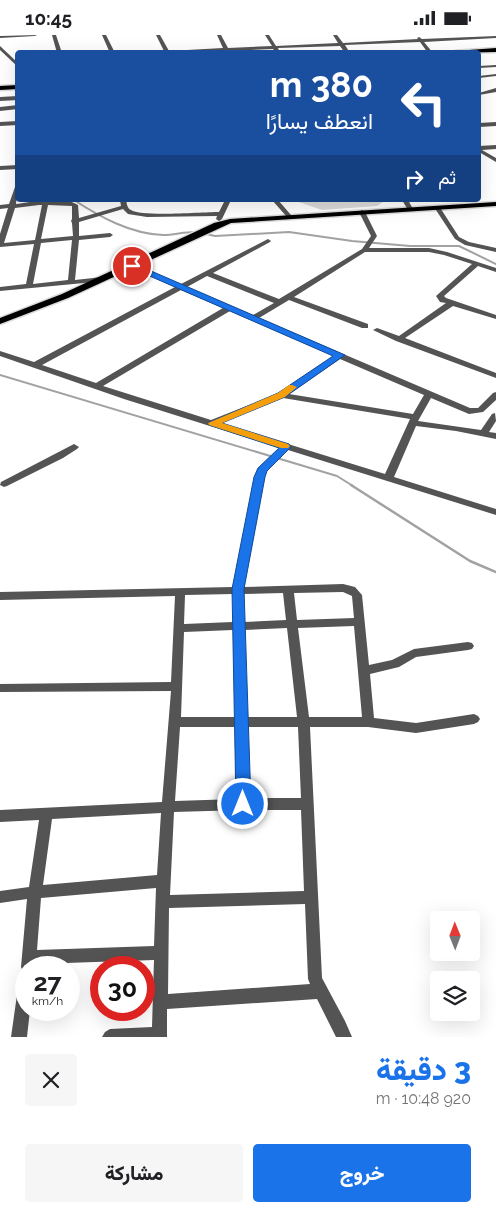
<!DOCTYPE html>
<html lang="ar">
<meta charset="utf-8">
<style>
body{margin:0;font-family:Raleway,Vazirmatn,sans-serif;background:#f6f6f6;color:#202124;direction:rtl;height:100vh;display:flex;flex-direction:column;font-size:19px;white-space:nowrap}
*{box-sizing:border-box;margin:0}
p{font-size:16px;color:#757577}
.icon{flex:none;width:28px;height:28px;fill:none;stroke:currentColor;stroke-width:2;stroke-linecap:round;stroke-linejoin:round}
.map{position:relative;height:1002px;overflow:hidden;direction:ltr}
.details{display:flex;flex-direction:column;background:#fff;flex:1}
.details>*{flex:none}
.banner{position:absolute;left:15px;top:15px;width:466px;height:152px;border-radius:5px;box-shadow:0 5px 20px #0002;direction:rtl;background:#1a4fa0;color:#fff;overflow:hidden}
.needle{width:32px;rotate:359deg}
.buttons{position:absolute;left:430px;top:876px;display:grid;gap:10px}
.buttons a{display:grid;place-items:center;width:50px;height:50px;border-radius:5px;background:#fff;box-shadow:0 5px 20px #0002;font-size:25px}
.speed{position:absolute;left:15px;top:921px;display:flex;gap:10px;font-size:25px;font-weight:700;text-align:center}
.speed>*{display:grid;place-content:center;width:65px;height:65px;border-radius:50%;background:#fff;box-shadow:0 5px 20px #0002;line-height:1}
.speed small{font-size:12px;font-weight:400}
.speed .limit{border:8px solid #d22;background:#fff;color:#111}
.pin{position:absolute;display:grid;place-items:center;width:42px;height:42px;color:#fff;margin:-21px;border:2px solid #fff;border-radius:50%;box-shadow:0 1px 5px #0007}
.me{position:absolute;width:55px;margin:-28px;rotate:0deg;stroke-linejoin:round;filter:drop-shadow(0 0 4px #0008)}
.turn{display:flex;align-items:center;gap:18px;height:105px;padding:0 25px;font-size:22px}
.turn .icon{width:65px;height:65px;stroke-width:2.5}
.turn b{display:block;font-size:35px;line-height:42px}
.then{display:flex;align-items:center;height:48px;padding:0 25px;background:#0003;gap:10px;font-size:19px}
.round{display:grid;place-items:center;flex:none;width:52px;height:52px;border-radius:5px;background:#f6f6f6}
.head{display:flex;align-items:center;justify-content:space-between;height:85px;padding:0 25px}
h1{font-size:30px;font-weight:800;line-height:38px;color:#1a73e8}
.button{display:flex;gap:10px;margin-top:auto;padding:10px 25px}
.button a{flex:1;height:58px;border-radius:5px;background:#1a73e8;color:#fff;font-size:20px;font-weight:800;line-height:58px;text-align:center}
.button a+a{background:#f6f6f6;color:#202124}
.status{display:flex;justify-content:space-between;align-items:center;height:35px;padding:0 25px;background:#fff;direction:ltr}
.status svg{height:14px;fill:currentColor}
.map>svg:first-child{display:block}
</style>
<div class="status"><b>10:45</b><svg viewBox="0 0 49 12"><path d="M0 12V9h3v3zM5 12V6h3v6zM10 12V3h3v9zM15 12V0h3v12zM26 1h20v11H26zM47 4h2v5h-2z"/></svg></div>
<div class="map">
<svg width="496" height="1002" viewBox="0 0 496 1002">
<rect width="100%" height="100%" fill="#fff"/>
<!-- green -->
<path fill="#dbdbdb" d="M293 165H386L377 171 322 175Z"/>
<g fill="none" stroke-linecap="round" stroke-linejoin="round">
<!-- stream-far1 -->
<path stroke="#a2a2a2" stroke-width="2" d="M74 165C100 182 131 199 163 200 175 200 186 196 198 197
M206 199 215 201 289 197 352 206 410 211H459L496 229
M0 340 337 441 353 451"/>
<!-- stream -->
<path stroke="#a2a2a2" stroke-width="2.5" d="M351 450 470 526 496 537"/>
<defs>
<path id="major" d="M496 13V17L452 18 455 16Z
M18 50V54L0 55V51Z
M496 167V171L231 188 68 263 0 289V283L62 259 214 188 230 184Z"/>
</defs>
<!-- major casing -->
<use href="#major" stroke="#dbdbdb" stroke-width="3"/>
<!-- minor -->
<path fill="#545454" fill-rule="evenodd" d="M37 0 35 1 0 3V1Z
M52 0H56L62 18H57Z
M102 0H106L115 18H110Z
M156 0H160L169 16 223 13 217 0H221L228 13 272 11 265 0H269L276 11 338 8 333 0H337L343 8 418 4 417 3 419 2 422 4 496 1V3L424 7 433 18H428L420 7 345 10 350 18H345L340 11 278 13 280 18H276L273 14 229 16 230 18H225V16L146 18 164 16Z
M0 11 18 28V32L0 15Z
M496 30V32L479 33V31Z
M496 39V41L479 43V41Z
M496 53V57L479 60V58Z
M18 61V65L0 66V62Z
M18 70V74L0 76V72Z
M18 86V90L0 91V87Z
M496 87V91L479 92V88Z
M496 110V114L482 115 496 123V127L479 117V111Z
M18 130V134L0 135V131Z
M18 150 16 169C34 167 62 160 78 170L79 183 121 171 120 165H126C127 169 127 173 131 175 141 182 203 177 219 177L225 165H231L222 184 219 186 216 184 217 181 147 182 128 179 123 174 79 187V201L110 198 113 200 110 202 79 205 75 245 102 242H105V246L0 256V252L26 249 34 209 0 212V199L8 173 0 174V170L9 169 15 152ZM39 170H42L35 205 4 208 15 173ZM48 170 72 171V184L71 186 72 188 73 201 41 204ZM72 205 68 245 33 249 41 208Z
M272 165H278L291 180V182H287Z
M402 165H408L413 174 412 175H408Z
M435 171H439L459 202 469 207 496 213V217L465 210 455 204 434 172Z
M362 175 365 177 377 201 369 213H429L447 217 496 233V237L478 231 444 261 446 263 496 280V284L453 271 405 303 496 338V343L396 306 373 295 377 293 399 301 446 268 440 267 436 261 472 229 444 220 429 217H365L294 262 368 289V293H362L289 265 259 283 470 373H478L493 358 496 357V365L483 377 469 379 431 363 418 386 481 395 492 379 495 378 496 386 489 397 496 398V404L456 396 416 391 394 442 496 474V480L288 415 266 436 244 552 343 549 355 552 362 560 369 630 392 625 414 614 468 607 472 608 474 611 472 614 468 615 416 622 399 632 370 639 374 683 416 688 474 679 478 681 480 684 478 687 474 689 416 698 368 692H310L322 943 345 986 352 1002H336L317 964 167 974V1002H102L105 997 110 994 152 992 154 925 36 929 35 932H26V938L23 937 21 932 27 864 0 868V856L29 852 39 785 0 787V775L162 767 171 656 0 657V649L171 647 175 561 0 565V557L233 552 257 435 280 413 124 364 0 321V316L34 327 175 252 130 232 128 231 132 229 181 249 268 204 271 206 270 207 213 238 279 264 362 214 371 201 359 177ZM207 241 274 268 253 280 187 252ZM181 255 223 273 96 348 42 330ZM230 276 334 321 279 358 211 385 103 351ZM340 324 424 360 413 379 289 359ZM283 363 410 384 385 439 220 388ZM343 557 352 561 354 583 297 585 294 558ZM283 558 286 585 244 587 243 559ZM233 559V587L184 589 185 560ZM354 591 362 682H309L298 593ZM287 593 297 682H247L244 595ZM233 595 235 682H181L184 597ZM180 692H235L236 764 175 766ZM247 692H298L301 763H249ZM243 775H301L304 856 170 860 174 777ZM161 778 157 840 43 850 52 784ZM156 853 154 911 37 915 41 863ZM305 869 308 944 310 949 168 959 169 873Z
M74 409 79 412 77 414 63 423 7 451 4 452 0 450 1 447Z
M26 939V975H30L27 1002H11L19 946 21 941Z"/>
<!-- major -->
<use href="#major" fill="#000" fill-rule="evenodd"/>
</g>
<!-- route -->
<path fill="#1a73e8" stroke="#114b97" d="M129 229H135L345 320 285 362 222 388 289 409 291 412 267 436 265 442 244 554 251 769 248 773 243 775 238 773 236 769 232 554 254 442 258 433 279 413 209 390 208 388 278 358 333 321 129 232Z"/>
<!-- slow -->
<path fill="#f59e0b" d="M289 350H292L297 352 285 362 222 388 288 409 290 411 288 413H281L209 390 208 388 278 358Z"/>
</svg>
<div class="buttons">
<a><svg class="needle" viewBox="-14 -14 28 28"><path d="M0-13l5 13h-10z" fill="#e53935"/><path d="M0 13l5-13h-10z" fill="#757577"/></svg></a>
<a><svg class="icon" aria-label="layers" viewBox="0 0 24 24"><path d="M12 4l9 5-9 5-9-5zM3 14l9 5 9-5"/></svg></a>
</div>
<div class="speed"><div>27<small>km/h</small></div><div class="limit">30</div></div>
<div class="pin" style="left:132px;top:231px;background:#d93025"><svg class="icon" aria-label="arrive" viewBox="0 0 24 24"><path d="M6 21V4h12l-3 4 3 4H6"/></svg></div>
<svg class="me" style="left:243px;top:769px" viewBox="-20 -20 40 40"><circle r="17" fill="#1a73e8" stroke="#fff" stroke-width="3"/><path d="M0-11L8 9 0 5-8 9z" fill="#fff"/></svg>
<div class="banner">
<div class="turn"><svg class="icon" aria-label="left" viewBox="0 0 24 24"><path d="M17 20v-9H6M10 6l-5 5 5 5"/></svg><div><b>380 m</b>انعطف يسارًا</div></div>
<div class="then">ثم<svg class="icon" aria-label="right" viewBox="0 0 24 24"><path d="M7 20v-9h11M14 6l5 5-5 5"/></svg></div>
</div>
</div>
<section class="details">
<div class="head"><div><h1>3 دقيقة</h1><p>920 m · 10:48</p></div><a class="round"><svg class="icon" aria-label="close" viewBox="0 0 24 24"><path d="M6 6l12 12M18 6L6 18"/></svg></a></div>
<div class="button"><a>خروج</a><a>مشاركة</a></div>
</section>
